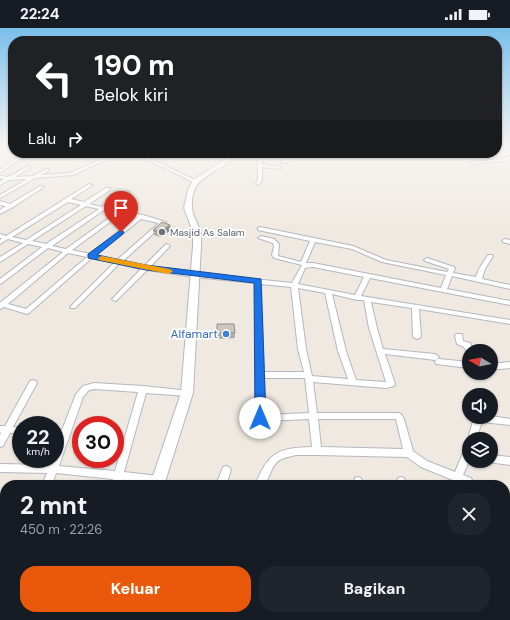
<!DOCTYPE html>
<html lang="id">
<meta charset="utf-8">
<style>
body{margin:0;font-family:"DM Sans",sans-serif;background:#20242c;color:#f1f3f6;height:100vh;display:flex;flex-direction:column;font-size:15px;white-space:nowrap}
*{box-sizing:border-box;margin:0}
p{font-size:13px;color:#9ea1a6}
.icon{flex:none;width:22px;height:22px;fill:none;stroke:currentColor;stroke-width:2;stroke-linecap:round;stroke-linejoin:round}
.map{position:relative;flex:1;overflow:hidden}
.details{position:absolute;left:0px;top:452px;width:510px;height:140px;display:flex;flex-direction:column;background:#171b24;border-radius:16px 16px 0 0;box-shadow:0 1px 3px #0004}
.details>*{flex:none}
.guide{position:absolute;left:8px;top:8px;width:494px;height:122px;border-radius:16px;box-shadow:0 1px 3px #0004;background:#202124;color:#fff;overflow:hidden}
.needle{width:26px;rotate:280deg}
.buttons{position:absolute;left:462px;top:316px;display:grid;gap:8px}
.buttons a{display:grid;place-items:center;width:36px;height:36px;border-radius:50%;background:#171b24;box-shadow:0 1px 3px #0004;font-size:20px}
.speed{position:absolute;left:12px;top:388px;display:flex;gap:8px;font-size:20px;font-weight:700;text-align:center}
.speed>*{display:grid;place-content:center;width:52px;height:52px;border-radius:50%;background:#171b24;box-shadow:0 1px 3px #0004;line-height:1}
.speed small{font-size:10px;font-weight:400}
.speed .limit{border:6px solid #d22;background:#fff;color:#111}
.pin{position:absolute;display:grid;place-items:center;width:34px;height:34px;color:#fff;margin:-41px -17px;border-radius:50% 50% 50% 0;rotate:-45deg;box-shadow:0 0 4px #0007}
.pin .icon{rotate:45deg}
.me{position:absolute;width:44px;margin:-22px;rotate:0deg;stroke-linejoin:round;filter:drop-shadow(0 0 3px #0008)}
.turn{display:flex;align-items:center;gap:14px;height:84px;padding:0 20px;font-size:18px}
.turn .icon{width:52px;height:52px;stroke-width:2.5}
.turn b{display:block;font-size:28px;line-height:34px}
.then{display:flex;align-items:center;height:38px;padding:0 20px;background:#0003;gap:8px;font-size:15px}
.round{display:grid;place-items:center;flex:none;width:42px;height:42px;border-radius:16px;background:#20242c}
.headline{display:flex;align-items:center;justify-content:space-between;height:68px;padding:0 20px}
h1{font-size:24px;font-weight:700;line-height:30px}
.cta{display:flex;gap:8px;margin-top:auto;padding:8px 20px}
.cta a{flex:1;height:46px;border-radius:16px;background:#ea580c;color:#fff;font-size:16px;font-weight:700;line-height:46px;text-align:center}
.cta a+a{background:#20242c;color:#f1f3f6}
.status{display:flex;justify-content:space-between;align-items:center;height:28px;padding:0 20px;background:#171b24;direction:ltr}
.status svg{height:11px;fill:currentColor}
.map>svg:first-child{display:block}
</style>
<div class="status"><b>22:24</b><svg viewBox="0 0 49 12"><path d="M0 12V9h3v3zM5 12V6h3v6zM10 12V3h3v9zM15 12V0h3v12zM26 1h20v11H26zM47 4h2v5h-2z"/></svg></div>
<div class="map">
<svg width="510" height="592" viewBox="0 0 510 592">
<rect width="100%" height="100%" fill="#efe9e1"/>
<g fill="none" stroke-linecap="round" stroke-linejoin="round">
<defs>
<path id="street" d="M114 125H120L73 147 35 150 0 170V167L27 151 9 152 0 157V154L4 151 0 150V148L8 149 28 138 30 139V140L15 149 33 148 46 141H48V143L41 147 70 145Z
M134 125H139L197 153 193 154Z
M257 125H261L262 136 280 139 282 140 280 141 262 139C262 145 264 154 258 157L256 156 258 151Z
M290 125H294L286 135H282V133Z
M22 126 26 127 0 145V142Z
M510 128V131L503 133 473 136 471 135 473 134 502 131Z
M89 156 93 157 71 171 84 174 106 160H110V162L89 176 102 179 127 163 129 164V165L107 180 120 183 132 174 134 175V177L125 184 143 187 166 194 123 233 144 238 165 217 167 216 170 218 169 219 150 239 194 245 292 255 302 237 274 230 272 227 274 219 273 215 258 210 261 208 274 211 279 216 278 228 301 234 310 213 258 202V200L260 199 353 218 386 232 447 244 449 241 425 233 424 232 427 230 454 239 455 240 453 245 476 249 479 241 488 227H492L493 228 485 241 482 251 510 257V261L452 248 447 261 510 273V277L370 250 361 268 510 292V296L419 281 421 309 417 311 413 309 412 280 371 274 377 300 383 321 435 326 439 329 438 331 435 332 385 326 395 356 394 358 386 360 313 354 317 385H398L401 386 404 391 413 423 427 433 455 444 465 420 466 417 469 416V433L463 447 471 450 475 457H465L421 439 407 429 317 427H296L284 430 278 433 273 439 265 457H255C269 424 277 420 312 419L309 391 265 393V407L264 409 261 410 258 409 257 407 255 255 194 249 147 242 117 272 115 273 112 271 113 270 141 241 119 236 75 280H71L70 279 114 235 92 230 29 285 27 286 4 279 0 281V274H1L63 224 48 220 2 255 0 256V251L42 219 28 216 0 234V229L23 215 8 211 0 216V212L2 210H0V206L6 208ZM68 174 81 177 26 212 12 209ZM86 178 99 181 46 216 32 213ZM104 182 116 185 66 221 52 218ZM121 186 136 189 90 226 72 222ZM141 191 159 195 117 232 96 227ZM315 214 352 221 382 234 446 247 441 260 313 235H306ZM68 225 87 229 26 281 8 276ZM313 239 364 249 355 267 298 256 305 240ZM261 256 291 259 298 321 304 344H264ZM298 260 325 265 338 323 348 351 312 348 306 321ZM332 266 357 272H364L369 300 386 354 356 352 346 323ZM264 350H305L309 385 265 387ZM318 391H396L403 421 321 419Z
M40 158 44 159 13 179 0 186V182L6 178 0 177V173L10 176Z
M505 211 510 212V216L503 214 502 213Z
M456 306H462L463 313 470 315 474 323H469V325H467L464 319 457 316 455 308Z
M439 331 469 334V340L436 336 435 334 436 332Z
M510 334V340L491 342V336Z
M33 352 36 353 37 355 13 399 21 400V406L10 405 3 418 0 419V407L1 405 0 404V398H5L30 353Z
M94 355 143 358 190 363 191 365 190 367 187 368 146 365 124 444 159 448 162 449 164 452 162 455 159 456 122 452 121 457H111L113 451 56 445 52 457H42L47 445 0 444V436L50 437 52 431H55V422L60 409 55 408V402H62L76 366 83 358ZM94 361 138 364 115 443 59 438 83 369 89 362Z
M491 388 510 391V397L482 394 476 411H469V413L468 411 474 389Z
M491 427 510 429V437L488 434 491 433Z
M226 438 229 439 231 442 226 457H216L223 439Z
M358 449 361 450 363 457H353L355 450Z
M401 449 404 450 406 457H396L398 450Z
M505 470 510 471V479L505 478Z
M505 496 510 497V507L505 506Z
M505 539 510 540V550L505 549Z
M5 551V567L2 569 0 568V555L1 553Z
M133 587H167L169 588 171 592H137L135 591Z
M190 587H202V592H190Z
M262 587H274V592H262Z
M300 587H312V592H300Z
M354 587H366V592H354Z
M406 587H418L419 592H407Z
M465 587H485L487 588 489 592H469L467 591Z"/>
<path id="secondary" d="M230 125H236C221 148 190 144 192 179 192 187 198 195 200 203 202 207 201 213 201 218L193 365 164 457H150L181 365 193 218V204L184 180 188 162 193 152 227 130Z
M105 587H121L119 592H103Z"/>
</defs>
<!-- street casing -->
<use href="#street" stroke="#b4b7c1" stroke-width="2"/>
<!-- secondary casing -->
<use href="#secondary" stroke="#b4b7c1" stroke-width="2"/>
<!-- street -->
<use href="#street" fill="#fff" fill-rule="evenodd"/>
<!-- secondary -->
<use href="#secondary" fill="#fff" fill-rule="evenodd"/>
</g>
<!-- wall -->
<path fill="#afaba4" d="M170 197 171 202 161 209 154 207 153 202Z
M217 296H234L235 310 217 311Z"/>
<!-- shaded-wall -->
<path fill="#8e8b86" d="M170 197 171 202 161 209 160 204Z"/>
<!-- building -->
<path fill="#cbc7bf" stroke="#8e8b86" d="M162 194 170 197 160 204 153 202Z
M217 296H234L235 305H217Z"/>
<!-- sky -->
<linearGradient id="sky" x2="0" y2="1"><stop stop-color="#7abfeb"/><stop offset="0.59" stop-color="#f8f5f2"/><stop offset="1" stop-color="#f8f5f2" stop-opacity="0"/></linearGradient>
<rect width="510" height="201" fill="url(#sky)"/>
<!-- route -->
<path fill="#1a73e8" stroke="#114b97" d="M121 202 124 204 123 206 97 227 146 237 261 251 266 390 264 393 260 394 257 393 255 390 254 255 146 242 88 230V226Z"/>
<!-- slow -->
<path fill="#f59e0b" d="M102 228 169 241 173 243 169 246 99 232 98 230Z"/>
<!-- markers -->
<circle fill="#6b7280" stroke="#fff" stroke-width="1.5" cx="162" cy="204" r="4"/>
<circle fill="#3f7fe0" stroke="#fff" stroke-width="1.5" cx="226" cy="306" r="4"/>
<g text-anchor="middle" stroke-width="3.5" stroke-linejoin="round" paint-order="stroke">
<!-- far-worship labels -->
<g font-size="10" fill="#5b616d" stroke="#fff" text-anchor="start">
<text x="170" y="208">Masjid As Salam</text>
</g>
<!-- shop labels -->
<g font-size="12" fill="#366cbe" stroke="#fff" text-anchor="end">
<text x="218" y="310">Alfamart</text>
</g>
</g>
</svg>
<div class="buttons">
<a><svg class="needle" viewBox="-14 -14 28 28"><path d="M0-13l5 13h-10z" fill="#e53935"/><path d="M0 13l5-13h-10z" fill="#9ea1a6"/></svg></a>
<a><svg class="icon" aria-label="sound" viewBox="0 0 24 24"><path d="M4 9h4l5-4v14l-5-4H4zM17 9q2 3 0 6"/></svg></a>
<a><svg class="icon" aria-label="layers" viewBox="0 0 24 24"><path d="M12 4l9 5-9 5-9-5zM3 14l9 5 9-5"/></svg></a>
</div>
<div class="speed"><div>22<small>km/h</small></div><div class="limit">30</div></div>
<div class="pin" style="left:121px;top:204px;background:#d93025"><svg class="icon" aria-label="arrive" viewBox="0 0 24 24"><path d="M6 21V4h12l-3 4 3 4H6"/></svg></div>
<svg class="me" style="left:260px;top:390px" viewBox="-20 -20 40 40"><circle r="19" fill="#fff"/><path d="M0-13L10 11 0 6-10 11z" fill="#1a73e8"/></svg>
<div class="guide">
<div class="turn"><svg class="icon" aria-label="left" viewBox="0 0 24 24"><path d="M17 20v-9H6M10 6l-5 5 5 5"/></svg><div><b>190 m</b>Belok kiri</div></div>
<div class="then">Lalu<svg class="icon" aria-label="right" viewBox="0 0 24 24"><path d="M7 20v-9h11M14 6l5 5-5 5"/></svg></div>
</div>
<section class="details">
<div class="headline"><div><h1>2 mnt</h1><p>450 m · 22:26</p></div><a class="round"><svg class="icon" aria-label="close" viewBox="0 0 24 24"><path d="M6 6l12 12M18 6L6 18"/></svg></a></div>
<div class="cta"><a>Keluar</a><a>Bagikan</a></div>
</section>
</div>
